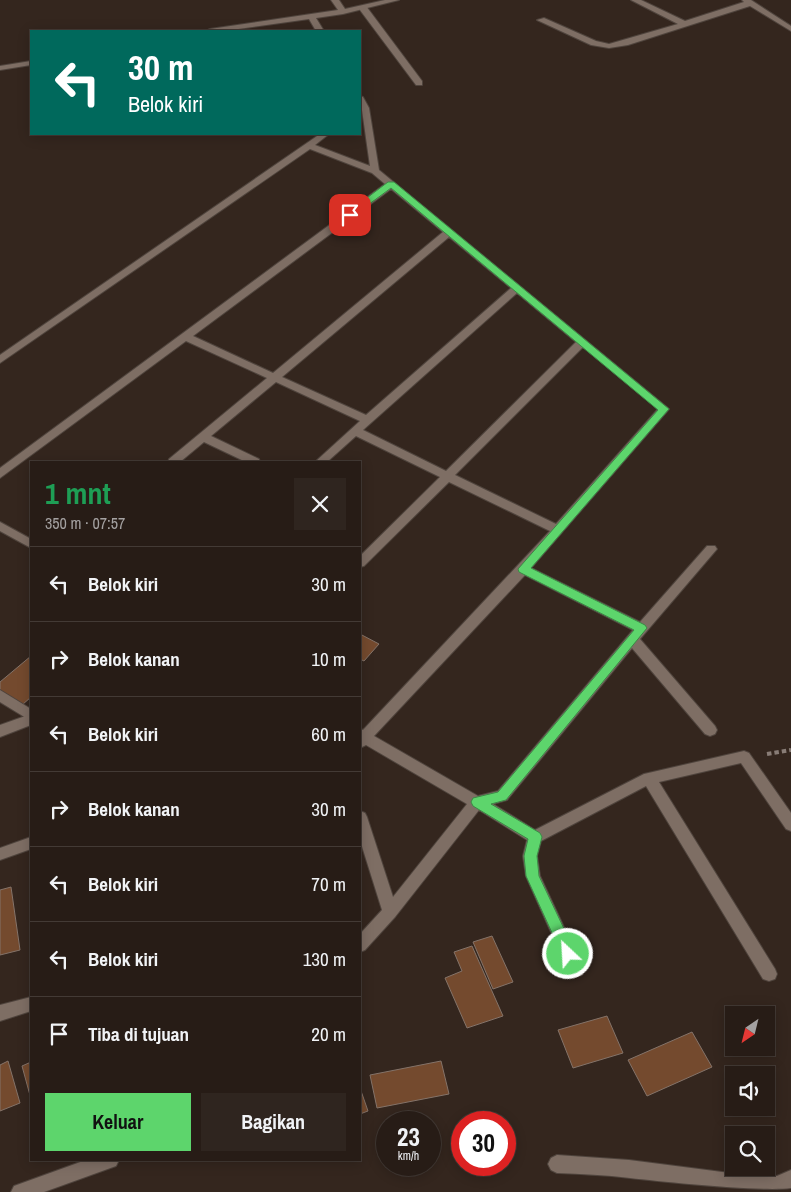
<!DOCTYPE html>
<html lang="id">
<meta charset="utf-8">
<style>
body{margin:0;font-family:"Archivo Narrow",sans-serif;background:#2f251f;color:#f1f3f6;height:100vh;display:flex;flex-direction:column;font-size:19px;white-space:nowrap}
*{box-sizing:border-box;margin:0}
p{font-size:16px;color:#a4a1a1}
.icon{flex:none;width:28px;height:28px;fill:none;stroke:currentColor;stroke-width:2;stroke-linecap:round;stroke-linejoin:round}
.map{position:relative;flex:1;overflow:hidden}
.panel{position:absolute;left:30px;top:461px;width:331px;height:700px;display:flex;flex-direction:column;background:#271c16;border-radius:0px;box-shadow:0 2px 12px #0003,0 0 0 1px #433a35}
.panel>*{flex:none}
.banner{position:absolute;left:30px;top:30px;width:331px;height:105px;border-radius:0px;box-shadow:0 2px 12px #0003,0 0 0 1px #433a35;background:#00695c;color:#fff;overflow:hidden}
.needle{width:32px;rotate:215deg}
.tools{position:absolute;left:725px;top:1006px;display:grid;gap:10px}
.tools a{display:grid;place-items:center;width:50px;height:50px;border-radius:0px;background:#271c16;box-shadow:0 2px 12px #0003,0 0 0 1px #433a35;font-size:25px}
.speed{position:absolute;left:376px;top:1111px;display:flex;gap:10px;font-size:25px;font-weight:700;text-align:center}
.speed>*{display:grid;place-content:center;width:65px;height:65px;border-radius:50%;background:#271c16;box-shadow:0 2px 12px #0003,0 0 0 1px #433a35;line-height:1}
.speed small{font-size:12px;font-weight:400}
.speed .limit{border:8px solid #d22;background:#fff;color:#111}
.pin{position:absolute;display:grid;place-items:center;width:42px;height:42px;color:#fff;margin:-21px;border-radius:10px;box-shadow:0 2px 8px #0006}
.me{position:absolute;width:55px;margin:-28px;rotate:335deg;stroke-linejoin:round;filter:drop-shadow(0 0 4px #0008)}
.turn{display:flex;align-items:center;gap:18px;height:105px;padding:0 15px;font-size:22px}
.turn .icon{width:65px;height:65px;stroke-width:2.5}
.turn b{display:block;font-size:35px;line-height:42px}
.round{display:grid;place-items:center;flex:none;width:52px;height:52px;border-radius:0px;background:#2f251f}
.summary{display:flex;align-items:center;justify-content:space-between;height:85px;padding:0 15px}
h1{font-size:30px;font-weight:800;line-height:38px;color:#1e9e55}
.cta{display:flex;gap:10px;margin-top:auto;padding:10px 15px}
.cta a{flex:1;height:58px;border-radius:0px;background:#5dd56c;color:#111;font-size:20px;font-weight:800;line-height:58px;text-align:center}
.cta a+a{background:#2f251f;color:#f1f3f6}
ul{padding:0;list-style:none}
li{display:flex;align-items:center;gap:15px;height:75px;padding:0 15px;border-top:1px solid #433a35}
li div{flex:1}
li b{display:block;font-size:19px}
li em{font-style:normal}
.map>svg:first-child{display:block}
</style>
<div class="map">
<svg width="791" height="1192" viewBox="0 0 791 1192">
<rect width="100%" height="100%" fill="#34261e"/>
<!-- building -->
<path fill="#744a2e" stroke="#847369" d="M360 634 379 644 364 661 360 659Z
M31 656V697L22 705 0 691V682Z
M11 887 20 950 0 955V890Z
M492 936 513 982 493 989 473 942Z
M472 946 503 1016 467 1028 445 978 462 971 454 952Z
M607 1016 623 1053 573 1068 558 1030Z
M692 1032 712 1067 647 1096 628 1060Z
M8 1061 20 1103 0 1111V1065Z
M441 1061 449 1094 377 1108 370 1075Z
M31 1062V1099L22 1066Z
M360 1088 368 1111 360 1114Z"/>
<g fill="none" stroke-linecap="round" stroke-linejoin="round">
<defs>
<path id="service" d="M360 6H366L422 81V85H416L360 10Z
M0 690 31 709V721L0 702Z"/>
<path id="minor" d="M331 0H339L345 9 385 0H399L343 14 316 18 324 31H316L309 19 224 31H206L210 29 338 10Z
M631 0H641L685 21 744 2 742 0H751L791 26V31L750 6 628 45 609 48 591 45 537 20 544 18 596 41 609 44 678 24Z
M31 61V65L0 70V66Z
M360 96 363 97 369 108 379 170 669 409 531 568 640 622 707 546H715L717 549 640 639 715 726 717 730 715 734 710 736 705 734 632 648 507 800 493 804 535 830 644 774 744 751 749 753 791 813V831L786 829 741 763 659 782 775 969 777 974 775 979 769 981 763 979 646 786 541 841 537 856 540 876 584 970 582 975 576 977 570 975 526 876 523 856 527 840 479 810 395 917 365 950 360 952V934L382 910 360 840V811L365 813 367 817 393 897 467 804 366 745 360 748V729L363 730 550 531 449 482 364 566 360 567V556L440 477 356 436 327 462H315L360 421 276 382 211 436 259 459 260 462H246L204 442 180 462H168L169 459 267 378 186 341 0 478V468L385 184 372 173 310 149 0 363V355L320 134H329L315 145 370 166ZM391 189 443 232 273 373 193 336ZM449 237 511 288 366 415 282 377ZM517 293 576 342 446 471 363 430ZM583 347 658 409 556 524 455 475ZM525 575 633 630 498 791 478 796 374 736Z
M0 522 31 539V548L0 531Z
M31 714V725L0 737V725Z
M31 837V849L0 860V848Z
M31 997V1011L0 1021V1005Z
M557 1155 629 1160 730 1173 777 1176 791 1170V1188C762 1192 666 1182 630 1178 606 1175 581 1174 557 1173L551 1170 548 1164 551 1158Z
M86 1160H119L116 1166 44 1192H11L14 1186Z"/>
</defs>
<!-- service casing -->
<use href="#service" stroke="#4f443d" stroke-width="2"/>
<!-- minor casing -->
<use href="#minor" stroke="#4f443d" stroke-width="2"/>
<!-- path -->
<path stroke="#887c76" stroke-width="4" stroke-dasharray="4.5 3" stroke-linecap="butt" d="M767 754 791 750"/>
<!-- service -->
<use href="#service" fill="#7e6e64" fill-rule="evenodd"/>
<!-- minor -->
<use href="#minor" fill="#7e6e64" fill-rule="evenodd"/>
</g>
<!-- route -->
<path fill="#5dd56c" stroke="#3c8a46" d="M388 182H394L669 409 531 568 645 625 647 628 506 800 491 804 540 833 542 837 537 856 539 876 576 954 573 959 568 961 564 959 526 876 524 856 528 839 473 806 471 802 473 798 498 792 634 630 519 572 518 569 658 410 391 188 353 216H347V213Z"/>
</svg>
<div class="tools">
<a><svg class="needle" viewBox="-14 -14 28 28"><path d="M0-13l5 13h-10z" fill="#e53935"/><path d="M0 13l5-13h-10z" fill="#a4a1a1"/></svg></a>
<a><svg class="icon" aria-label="sound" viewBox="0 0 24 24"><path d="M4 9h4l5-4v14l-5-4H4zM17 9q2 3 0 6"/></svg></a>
<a><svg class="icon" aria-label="search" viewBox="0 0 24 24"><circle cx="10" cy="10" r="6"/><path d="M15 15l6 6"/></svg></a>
</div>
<div class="speed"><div>23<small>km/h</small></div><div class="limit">30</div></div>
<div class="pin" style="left:350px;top:215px;background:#d93025"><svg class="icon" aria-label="arrive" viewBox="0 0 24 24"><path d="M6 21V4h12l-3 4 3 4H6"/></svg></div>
<svg class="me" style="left:568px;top:954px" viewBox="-20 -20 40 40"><circle r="17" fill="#5dd56c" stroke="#fff" stroke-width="3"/><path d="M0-11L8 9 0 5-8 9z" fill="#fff"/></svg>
<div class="banner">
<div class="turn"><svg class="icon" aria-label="left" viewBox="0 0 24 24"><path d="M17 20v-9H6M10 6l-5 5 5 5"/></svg><div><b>30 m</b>Belok kiri</div></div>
</div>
<section class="panel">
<div class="summary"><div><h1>1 mnt</h1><p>350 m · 07:57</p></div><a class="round"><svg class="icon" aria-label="close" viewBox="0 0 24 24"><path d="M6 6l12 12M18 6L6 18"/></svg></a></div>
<ul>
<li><svg class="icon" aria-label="left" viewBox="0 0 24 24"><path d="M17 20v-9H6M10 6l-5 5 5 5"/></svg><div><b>Belok kiri</b></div><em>30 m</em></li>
<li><svg class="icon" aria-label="right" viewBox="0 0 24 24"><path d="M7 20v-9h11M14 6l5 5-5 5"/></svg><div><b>Belok kanan</b></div><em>10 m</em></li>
<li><svg class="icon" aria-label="left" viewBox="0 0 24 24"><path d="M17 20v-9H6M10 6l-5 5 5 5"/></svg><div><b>Belok kiri</b></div><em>60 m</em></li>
<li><svg class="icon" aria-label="right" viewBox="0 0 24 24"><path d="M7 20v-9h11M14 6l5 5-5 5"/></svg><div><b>Belok kanan</b></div><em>30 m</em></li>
<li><svg class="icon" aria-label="left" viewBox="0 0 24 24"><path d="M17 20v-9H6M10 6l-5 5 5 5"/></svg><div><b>Belok kiri</b></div><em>70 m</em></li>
<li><svg class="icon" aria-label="left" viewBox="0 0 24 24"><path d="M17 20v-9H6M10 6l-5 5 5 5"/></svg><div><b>Belok kiri</b></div><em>130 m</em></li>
<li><svg class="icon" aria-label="arrive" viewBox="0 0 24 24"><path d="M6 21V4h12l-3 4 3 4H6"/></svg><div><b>Tiba di tujuan</b></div><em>20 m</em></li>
</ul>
<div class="cta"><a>Keluar</a><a>Bagikan</a></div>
</section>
</div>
